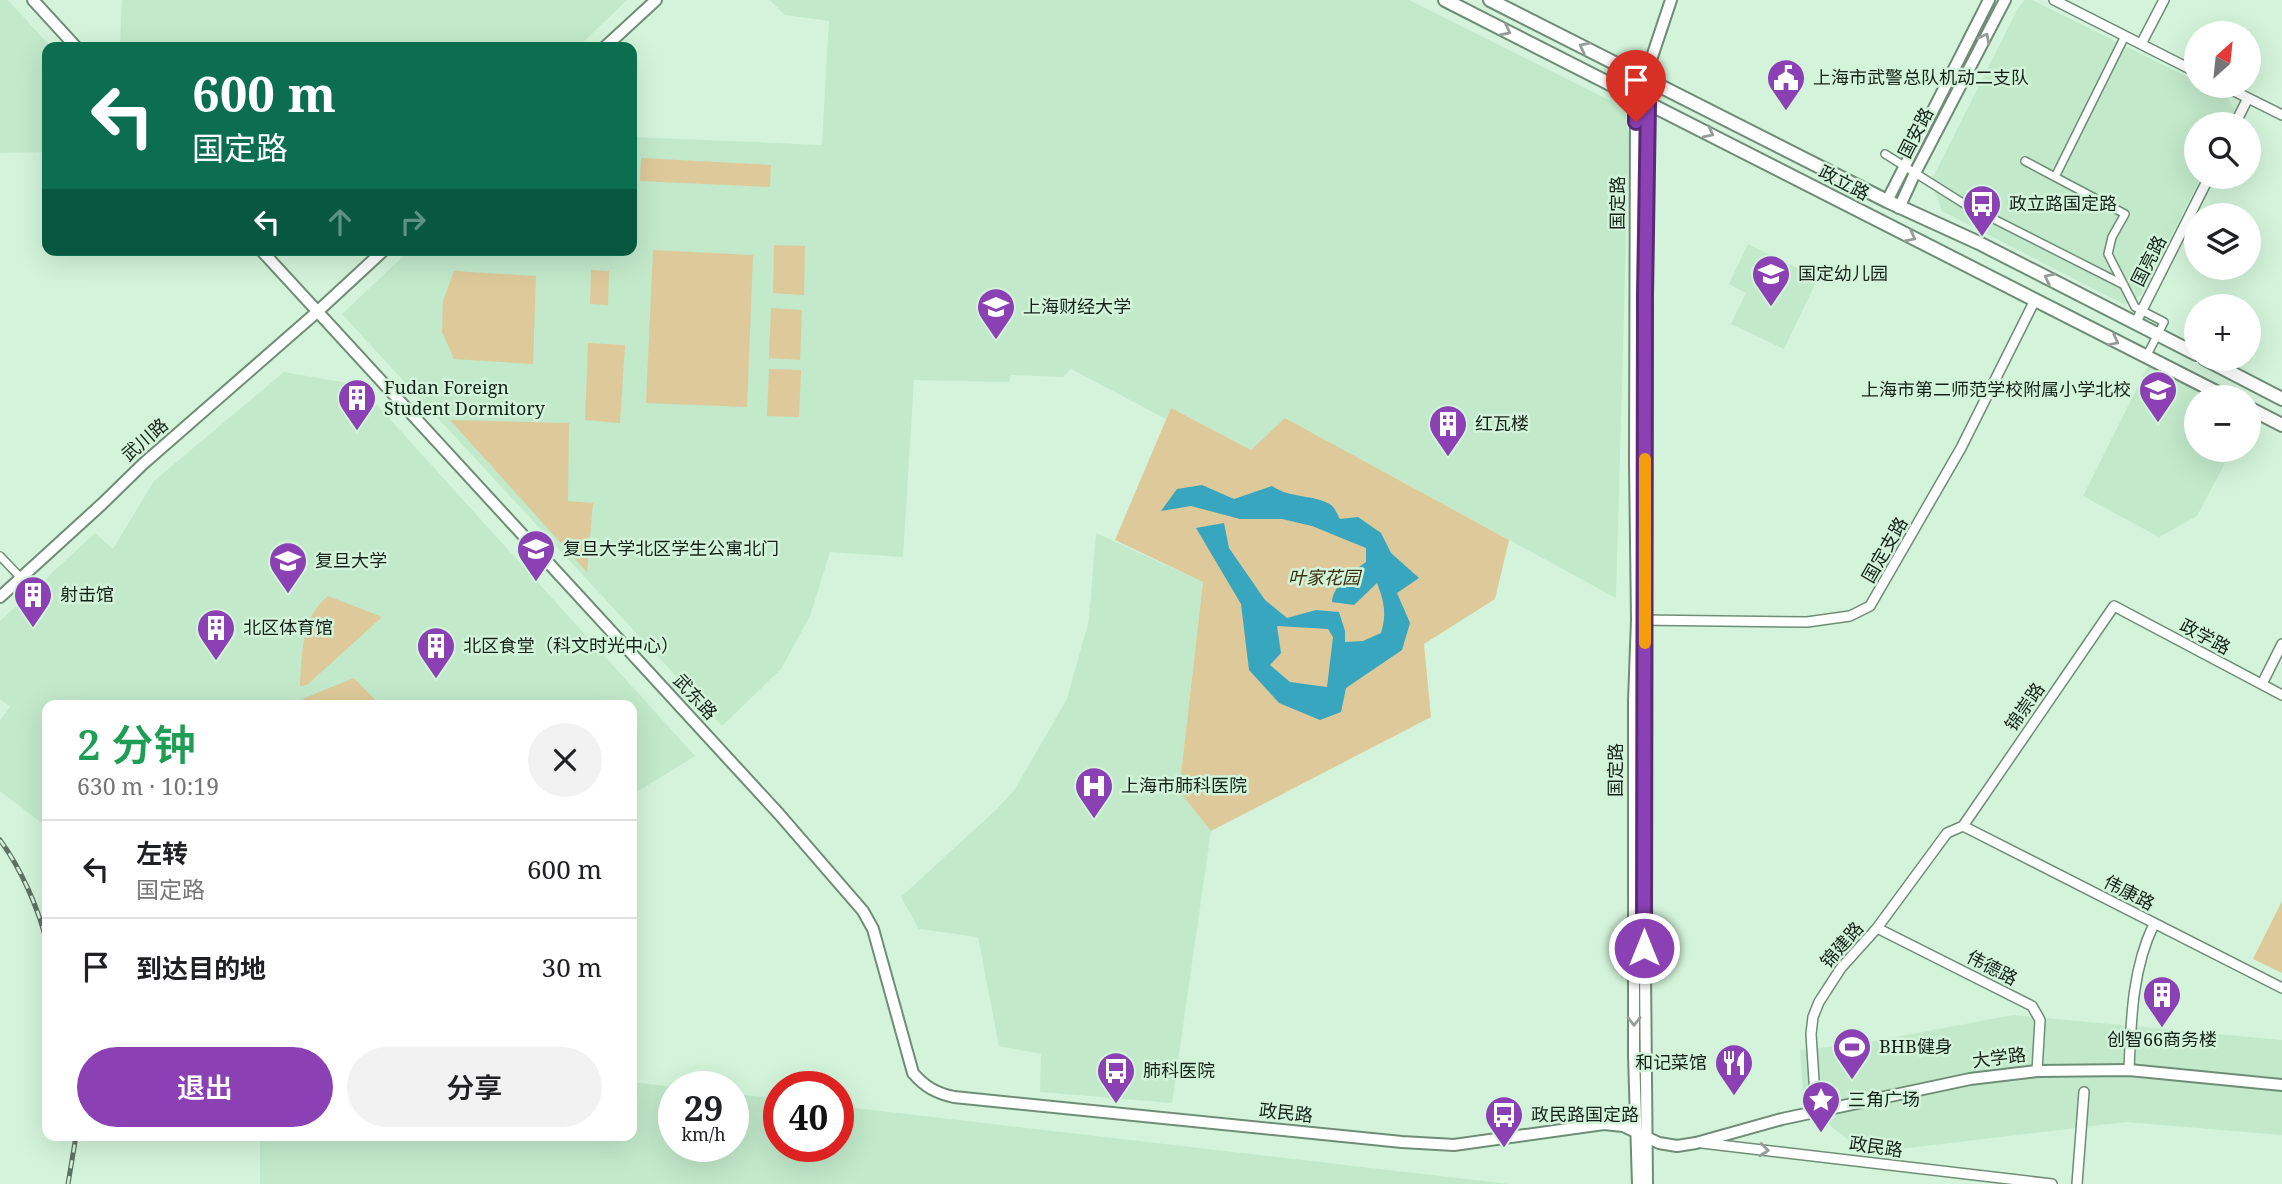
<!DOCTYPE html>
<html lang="zh">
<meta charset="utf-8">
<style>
body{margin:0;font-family:"Noto Serif","Noto Sans SC",serif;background:#f2f2f2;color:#202124;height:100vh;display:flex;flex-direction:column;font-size:26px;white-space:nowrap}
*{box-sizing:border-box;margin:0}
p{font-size:23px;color:#757577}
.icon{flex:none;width:38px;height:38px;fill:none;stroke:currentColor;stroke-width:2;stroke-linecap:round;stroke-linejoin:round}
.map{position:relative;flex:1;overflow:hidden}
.details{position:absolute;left:42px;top:700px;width:595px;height:441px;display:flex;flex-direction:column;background:#fff;border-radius:14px;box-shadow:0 7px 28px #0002}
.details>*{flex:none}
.top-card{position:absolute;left:42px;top:42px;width:595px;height:214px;border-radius:14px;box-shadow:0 7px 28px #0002;background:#0b6e4f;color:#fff;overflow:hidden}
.needle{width:46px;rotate:27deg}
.buttons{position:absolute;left:2184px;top:21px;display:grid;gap:14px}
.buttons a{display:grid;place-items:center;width:77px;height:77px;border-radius:50%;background:#fff;box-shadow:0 7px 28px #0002;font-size:35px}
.speed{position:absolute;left:658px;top:1071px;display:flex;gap:14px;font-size:35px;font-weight:700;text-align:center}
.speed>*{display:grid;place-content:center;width:91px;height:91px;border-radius:50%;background:#fff;box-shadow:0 7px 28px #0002;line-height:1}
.speed small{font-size:18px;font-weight:400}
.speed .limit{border:10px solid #d22;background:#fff;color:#111}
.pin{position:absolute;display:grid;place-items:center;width:60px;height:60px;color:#fff;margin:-72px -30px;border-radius:50% 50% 50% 0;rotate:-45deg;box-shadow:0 0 7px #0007}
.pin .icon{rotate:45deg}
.me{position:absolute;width:77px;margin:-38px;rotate:0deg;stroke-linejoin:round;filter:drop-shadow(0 0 5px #0008)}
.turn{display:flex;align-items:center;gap:24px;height:147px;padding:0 35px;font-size:32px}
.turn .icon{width:91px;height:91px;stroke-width:2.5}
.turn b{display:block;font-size:49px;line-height:60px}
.lanes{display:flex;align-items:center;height:66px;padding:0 35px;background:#0003;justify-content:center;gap:35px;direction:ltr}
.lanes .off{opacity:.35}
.round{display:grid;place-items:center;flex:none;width:74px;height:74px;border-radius:37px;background:#f2f2f2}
.summary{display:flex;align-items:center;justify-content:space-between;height:119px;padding:0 35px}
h1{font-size:42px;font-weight:600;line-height:52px;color:#1e9e55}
.cta{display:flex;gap:14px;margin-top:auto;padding:14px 35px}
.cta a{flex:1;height:80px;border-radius:42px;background:#8b41b4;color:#fff;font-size:28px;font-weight:600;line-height:80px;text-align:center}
.cta a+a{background:#f2f2f2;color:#202124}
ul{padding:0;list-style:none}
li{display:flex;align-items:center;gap:21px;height:98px;padding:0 35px;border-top:2px solid #e0e0e0}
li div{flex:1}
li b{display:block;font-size:26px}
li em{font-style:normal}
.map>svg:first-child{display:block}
</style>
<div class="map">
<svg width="2282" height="1184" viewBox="0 0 2282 1184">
<rect width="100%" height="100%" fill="#d3f4da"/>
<!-- built -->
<path fill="#c2e9ca" d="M0 0H8L51 47H47V152L0 153Z
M122 0H627L578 47H135L120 46Z
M770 0H1409L1611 101 1625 115 1629 134 1616 598 1285 418 1251 450 1171 408 1166 419 1071 369 1063 377 1011 375 1009 382 914 380 903 557 830 552 810 616 781 669 722 726 342 314 410 250H632V137L822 145 829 21 785 15Z
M2025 0H2032L2196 81V86H2205L2227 97 2235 111 2228 124H2196V177H2201L2141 295 2125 305 1942 211 1931 181 2018 8Z
M1748 244 1818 278 1784 349 1731 324 1746 293 1729 284Z
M2150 362 2218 397H2196V450H2232L2197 516 2159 537 2083 496Z
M284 372 359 385 695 756 632 795V705H47V827L0 791V720L10 707 0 699V621L95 533 113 549 154 481Z
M1096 533 1203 582 1179 791 1211 831 1172 1103 1040 1092 1041 1054 999 1046 978 937 919 929 901 897 998 808 1015 789 1067 699 1089 620Z
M2013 1015 2282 1040V1135L2126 1122 1865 1153 1804 1105 1800 1050 1864 1043Z
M632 1082 674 1087V1146H733V1094L779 1099V1146H838V1106L1509 1184H260V1136H632Z"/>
<!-- green -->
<path fill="#ddc999" d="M641 158 771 165 770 187 640 181Z
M774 245 805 246 804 295 773 293Z
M653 250 753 255 747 407 646 403Z
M591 270 609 271 608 305 590 304Z
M454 271 536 276 533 364 454 359 442 332 443 301Z
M771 308 802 310 800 360 769 358Z
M588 343 625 345 620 423 585 420Z
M769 369 801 370 799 417 767 416Z
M1171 408 1251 450 1285 418 1509 540 1495 599 1424 644 1431 717 1211 831 1179 791 1203 582 1115 540Z
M450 420 569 423 568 501 593 503 587 572Z
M328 596 382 617 307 685 300 686C302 655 301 617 328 596Z
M354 678 380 705H325L302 699Z
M2282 901V973L2253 959Z"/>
<!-- water -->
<path fill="#38a6be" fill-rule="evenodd" d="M1202 485 1234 499 1272 486C1291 499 1314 494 1331 505 1335 508 1337 514 1340 519L1358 517 1381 533 1391 553 1419 578 1397 593 1410 623 1402 650 1346 688 1341 712 1320 720 1279 703 1249 670 1241 604 1196 528 1224 523 1229 548 1265 600 1287 618 1316 610 1339 612 1345 631V642L1363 641 1381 633C1387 614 1384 601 1377 583L1354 605 1332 602C1333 585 1354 571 1366 562V548L1312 526 1282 519H1240L1191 506 1161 511 1177 489ZM1277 626 1328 629 1333 637 1327 687 1290 682 1270 665 1281 653Z"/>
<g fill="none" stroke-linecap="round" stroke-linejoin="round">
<defs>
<path id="pedestrian" d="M2125 36 2055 177 2125 214 2112 237 2108 254 2135 307 2164 322 2146 357
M1885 154 1966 205 2124 285
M2025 161 2055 177
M0 556 21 578"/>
<path id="minor" d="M2054 0 2196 72
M2141 44 2164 0
M2224 86 2282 115
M2235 124 2248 98
M2136 322 2209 177
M1639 620 1807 622 1850 616 1870 606 1961 448 2035 300
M2262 684 2282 644
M1963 826 2114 606 2282 695
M1963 826 2282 988
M1877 928 2032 1006 2040 1020 2037 1071
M2129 1070C2131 1021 2132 969 2154 924
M1816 1112 1811 1034 1813 1017 1819 1002 1841 968 1877 928 1947 833 1963 826
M1702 1143 2052 1184
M2077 1184 2084 1092"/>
<path id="tertiary" d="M33 0 76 47
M605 47 656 0
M1645 78 1648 102 1645 295 1646 621 1643 760 1647 1184
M1887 201 1989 0
M1899 208 1915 173 2005 0
M261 250 779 814 863 911 873 929 913 1073C925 1087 936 1093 954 1097L1402 1142 1454 1145 1604 1124 1623 1126 1659 1143 1677 1146 1696 1143 1782 1119 1970 1079 2037 1071 2129 1070 2282 1085
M0 597 102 504 143 464 317 312 384 250
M1638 1184 1634 1056V701L1637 620 1635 463 1636 96 1645 78 1671 0"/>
<path id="secondary" d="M1445 0 2226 397
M1490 0 1887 201 1979 243 2196 354
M2205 359 2282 399
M2249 408 2282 425"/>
</defs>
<!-- pedestrian casing -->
<use href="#pedestrian" stroke="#6f8d76" stroke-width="10"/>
<!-- minor casing -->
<use href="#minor" stroke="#6f8d76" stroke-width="12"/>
<!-- tertiary casing -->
<use href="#tertiary" stroke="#6f8d76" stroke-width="14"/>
<!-- secondary casing -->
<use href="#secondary" stroke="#6f8d76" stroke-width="16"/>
<!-- pedestrian -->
<use href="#pedestrian" stroke="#fff" stroke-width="7"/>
<!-- minor -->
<use href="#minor" stroke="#fff" stroke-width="9"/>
<!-- tertiary -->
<use href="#tertiary" stroke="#fff" stroke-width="10"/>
<!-- secondary -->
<use href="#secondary" stroke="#fff" stroke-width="12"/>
<defs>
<path id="rail" d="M0 840C21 869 38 907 47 943
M68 1184 76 1136"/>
</defs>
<!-- rail casing -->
<use href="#rail" stroke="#5e7262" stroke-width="5"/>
<!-- rail -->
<use href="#rail" stroke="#d3f4da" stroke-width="2.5" stroke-dasharray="8" stroke-linecap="butt"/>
</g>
<!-- one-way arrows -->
<defs><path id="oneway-chevron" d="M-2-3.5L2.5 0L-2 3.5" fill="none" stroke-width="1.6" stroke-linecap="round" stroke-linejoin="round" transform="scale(1.75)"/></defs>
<g stroke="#969c98">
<use href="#oneway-chevron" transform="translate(1506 31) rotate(27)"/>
<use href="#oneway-chevron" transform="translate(1985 38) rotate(-63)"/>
<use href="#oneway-chevron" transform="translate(1584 47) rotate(-153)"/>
<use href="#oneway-chevron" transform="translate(1709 133) rotate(27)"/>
<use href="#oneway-chevron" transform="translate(1911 237) rotate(27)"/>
<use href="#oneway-chevron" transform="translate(2049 278) rotate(-153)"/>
<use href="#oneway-chevron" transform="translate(2114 341) rotate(27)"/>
<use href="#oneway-chevron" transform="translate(1634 1021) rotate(90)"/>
<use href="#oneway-chevron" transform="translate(1764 1150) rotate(6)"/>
</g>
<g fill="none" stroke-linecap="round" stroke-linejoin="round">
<defs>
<path id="route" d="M1636 122V96L1645 78 1648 102 1645 295 1644 948"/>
</defs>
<!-- route casing -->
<use href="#route" stroke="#5a2a75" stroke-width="18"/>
<!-- route -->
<use href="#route" stroke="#8b41b4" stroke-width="12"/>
<!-- slow -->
<path stroke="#f59e0b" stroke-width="12" d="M1645 459V643"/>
</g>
<!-- icons -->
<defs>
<symbol id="civic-pin" viewBox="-11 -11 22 30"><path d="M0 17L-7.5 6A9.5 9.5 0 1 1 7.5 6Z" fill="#8b41b4" stroke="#d3f4da"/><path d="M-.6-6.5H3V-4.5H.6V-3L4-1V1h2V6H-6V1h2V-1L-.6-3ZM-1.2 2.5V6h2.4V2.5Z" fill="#fff"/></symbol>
<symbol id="bus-pin" viewBox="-11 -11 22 30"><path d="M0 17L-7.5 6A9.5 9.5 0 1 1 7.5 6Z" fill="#8b41b4" stroke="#d3f4da"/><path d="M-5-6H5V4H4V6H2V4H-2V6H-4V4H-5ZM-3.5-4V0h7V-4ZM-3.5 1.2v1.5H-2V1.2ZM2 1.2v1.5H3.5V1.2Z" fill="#fff"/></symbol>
<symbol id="school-pin" viewBox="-11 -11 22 30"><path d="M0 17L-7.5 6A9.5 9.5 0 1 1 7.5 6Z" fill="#8b41b4" stroke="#d3f4da"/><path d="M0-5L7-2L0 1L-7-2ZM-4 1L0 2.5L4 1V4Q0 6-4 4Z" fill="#fff"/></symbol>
<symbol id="university-pin" viewBox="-11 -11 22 30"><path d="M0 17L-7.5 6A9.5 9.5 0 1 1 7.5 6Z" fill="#8b41b4" stroke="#d3f4da"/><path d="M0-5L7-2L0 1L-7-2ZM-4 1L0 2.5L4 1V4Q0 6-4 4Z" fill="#fff"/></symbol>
<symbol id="building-pin" viewBox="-11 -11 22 30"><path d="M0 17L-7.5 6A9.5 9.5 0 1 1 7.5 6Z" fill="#8b41b4" stroke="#d3f4da"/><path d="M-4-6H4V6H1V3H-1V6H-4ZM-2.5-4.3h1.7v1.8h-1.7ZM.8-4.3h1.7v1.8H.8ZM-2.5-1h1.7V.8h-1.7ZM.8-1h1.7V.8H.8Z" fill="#fff"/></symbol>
<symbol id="hospital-pin" viewBox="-11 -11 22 30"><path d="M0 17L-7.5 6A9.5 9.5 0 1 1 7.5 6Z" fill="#8b41b4" stroke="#d3f4da"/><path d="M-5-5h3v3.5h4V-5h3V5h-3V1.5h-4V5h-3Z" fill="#fff"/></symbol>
<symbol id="stadium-pin" viewBox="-11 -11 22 30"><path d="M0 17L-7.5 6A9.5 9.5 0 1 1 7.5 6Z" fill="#8b41b4" stroke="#d3f4da"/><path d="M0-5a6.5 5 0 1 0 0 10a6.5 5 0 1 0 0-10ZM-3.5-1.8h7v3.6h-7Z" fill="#fff"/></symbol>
<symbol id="restaurant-pin" viewBox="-11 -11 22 30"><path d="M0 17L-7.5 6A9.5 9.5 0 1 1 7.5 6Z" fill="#8b41b4" stroke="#d3f4da"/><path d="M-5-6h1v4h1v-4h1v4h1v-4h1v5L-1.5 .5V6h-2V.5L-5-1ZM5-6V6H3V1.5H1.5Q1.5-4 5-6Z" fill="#fff"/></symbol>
<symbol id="sight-pin" viewBox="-11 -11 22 30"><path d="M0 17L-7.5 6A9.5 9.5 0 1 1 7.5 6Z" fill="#8b41b4" stroke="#d3f4da"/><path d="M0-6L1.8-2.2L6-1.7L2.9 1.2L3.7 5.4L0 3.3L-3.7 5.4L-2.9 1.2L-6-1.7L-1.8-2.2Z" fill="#fff"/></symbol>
</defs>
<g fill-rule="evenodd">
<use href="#civic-pin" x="1764" y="56" width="44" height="60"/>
<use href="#bus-pin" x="1960" y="182" width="44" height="60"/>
<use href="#school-pin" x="1749" y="252" width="44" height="60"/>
<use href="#university-pin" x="974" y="285" width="44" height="60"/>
<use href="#school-pin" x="2136" y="368" width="44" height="60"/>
<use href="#building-pin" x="335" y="376" width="44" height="60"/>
<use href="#building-pin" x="1426" y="402" width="44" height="60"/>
<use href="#school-pin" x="514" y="527" width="44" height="60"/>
<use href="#university-pin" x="266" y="539" width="44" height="60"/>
<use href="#building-pin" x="11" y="573" width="44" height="60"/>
<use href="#building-pin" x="194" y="606" width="44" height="60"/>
<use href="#building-pin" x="414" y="624" width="44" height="60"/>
<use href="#hospital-pin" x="1072" y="764" width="44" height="60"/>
<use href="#building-pin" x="2140" y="973" width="44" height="60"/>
<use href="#stadium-pin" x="1830" y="1025" width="44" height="60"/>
<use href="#restaurant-pin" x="1712" y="1041" width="44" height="60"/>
<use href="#bus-pin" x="1094" y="1049" width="44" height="60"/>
<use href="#sight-pin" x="1799" y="1078" width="44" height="60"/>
<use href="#bus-pin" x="1482" y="1093" width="44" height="60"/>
</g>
<g text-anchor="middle" stroke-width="5" stroke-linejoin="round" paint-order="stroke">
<!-- poi labels -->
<g font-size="18" fill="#162219" stroke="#d3f4da" text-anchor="start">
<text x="1813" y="84">上海市武警总队机动二支队</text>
<text x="2009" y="210">政立路国定路</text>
<text x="1798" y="280">国定幼儿园</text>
<text x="1023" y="313">上海财经大学</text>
<text x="384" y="394">Fudan Foreign<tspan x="384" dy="21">Student Dormitory</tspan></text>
<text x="2131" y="396" text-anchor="end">上海市第二师范学校附属小学北校</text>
<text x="1475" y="430">红瓦楼</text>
<text x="563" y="555">复旦大学北区学生公寓北门</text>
<text x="315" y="567">复旦大学</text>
<text x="60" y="601">射击馆</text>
<text x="243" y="634">北区体育馆</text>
<text x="463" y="652">北区食堂（科文时光中心）</text>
<text x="1121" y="792">上海市肺科医院</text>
<text x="2162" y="1046" text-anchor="middle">创智66商务楼</text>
<text x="1879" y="1053">BHB健身</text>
<text x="1707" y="1069" text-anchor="end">和记菜馆</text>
<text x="1143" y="1077">肺科医院</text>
<text x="1848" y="1106">三角广场</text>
<text x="1531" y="1121">政民路国定路</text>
</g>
<!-- street labels -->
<g font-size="18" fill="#162219" stroke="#d3f4da">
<text transform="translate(1916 133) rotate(-63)" y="6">国安路</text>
<text transform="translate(1844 183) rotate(27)" y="6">政立路</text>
<text transform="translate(1618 203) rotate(-90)" y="6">国定路</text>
<text transform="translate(2149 261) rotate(-63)" y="6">国亮路</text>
<text transform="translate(145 440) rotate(-41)" y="6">武川路</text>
<text transform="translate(1885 550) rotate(-60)" y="6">国定支路</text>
<text transform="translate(2205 637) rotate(28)" y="6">政学路</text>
<text transform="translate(695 697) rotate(47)" y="6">武东路</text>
<text transform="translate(2025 707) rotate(-55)" y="6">锦崇路</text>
<text transform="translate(1616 770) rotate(-90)" y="6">国定路</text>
<text transform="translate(2129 893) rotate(27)" y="6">伟康路</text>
<text transform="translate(1842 945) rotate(-49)" y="6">锦建路</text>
<text transform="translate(1992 968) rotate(27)" y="6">伟德路</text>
<text transform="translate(1999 1058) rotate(-7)" y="6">大学路</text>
<text transform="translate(1286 1113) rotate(6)" y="6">政民路</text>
<text transform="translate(1876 1147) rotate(8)" y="6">政民路</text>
</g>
<!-- park labels -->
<g font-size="18" font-style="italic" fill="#3c2f0c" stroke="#d3f4da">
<text x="1324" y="584">叶家花园</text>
</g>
</g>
</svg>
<div class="buttons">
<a><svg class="needle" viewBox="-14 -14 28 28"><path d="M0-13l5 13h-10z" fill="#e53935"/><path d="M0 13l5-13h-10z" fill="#757577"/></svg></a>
<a><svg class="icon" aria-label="search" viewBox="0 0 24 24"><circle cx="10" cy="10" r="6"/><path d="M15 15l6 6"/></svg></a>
<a><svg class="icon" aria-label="layers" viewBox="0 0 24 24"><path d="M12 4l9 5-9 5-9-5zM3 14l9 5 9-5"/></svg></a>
<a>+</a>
<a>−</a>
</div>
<div class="speed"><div>29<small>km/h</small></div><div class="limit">40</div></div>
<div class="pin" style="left:1636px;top:122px;background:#d93025"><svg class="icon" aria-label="arrive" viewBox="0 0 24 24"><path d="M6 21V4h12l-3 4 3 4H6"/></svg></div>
<svg class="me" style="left:1644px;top:948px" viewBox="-20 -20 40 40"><circle r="17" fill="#8b41b4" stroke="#fff" stroke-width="3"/><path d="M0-11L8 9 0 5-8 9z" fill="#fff"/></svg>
<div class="top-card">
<div class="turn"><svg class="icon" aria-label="left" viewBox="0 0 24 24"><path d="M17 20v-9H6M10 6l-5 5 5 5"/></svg><div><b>600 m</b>国定路</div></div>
<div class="lanes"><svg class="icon" aria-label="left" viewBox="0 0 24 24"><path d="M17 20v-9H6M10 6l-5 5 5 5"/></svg><svg class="icon off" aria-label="ahead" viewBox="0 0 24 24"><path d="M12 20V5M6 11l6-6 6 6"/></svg><svg class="icon off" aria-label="right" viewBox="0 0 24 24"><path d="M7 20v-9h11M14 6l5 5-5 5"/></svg></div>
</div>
<section class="details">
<div class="summary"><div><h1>2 分钟</h1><p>630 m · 10:19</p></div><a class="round"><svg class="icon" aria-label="close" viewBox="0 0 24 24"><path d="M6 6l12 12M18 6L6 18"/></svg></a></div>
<ul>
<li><svg class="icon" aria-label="left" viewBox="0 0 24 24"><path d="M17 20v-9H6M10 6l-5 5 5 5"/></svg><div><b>左转</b><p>国定路</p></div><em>600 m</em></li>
<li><svg class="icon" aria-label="arrive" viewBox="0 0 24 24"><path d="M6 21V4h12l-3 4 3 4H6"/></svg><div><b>到达目的地</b></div><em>30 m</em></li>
</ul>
<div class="cta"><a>退出</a><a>分享</a></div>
</section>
</div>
